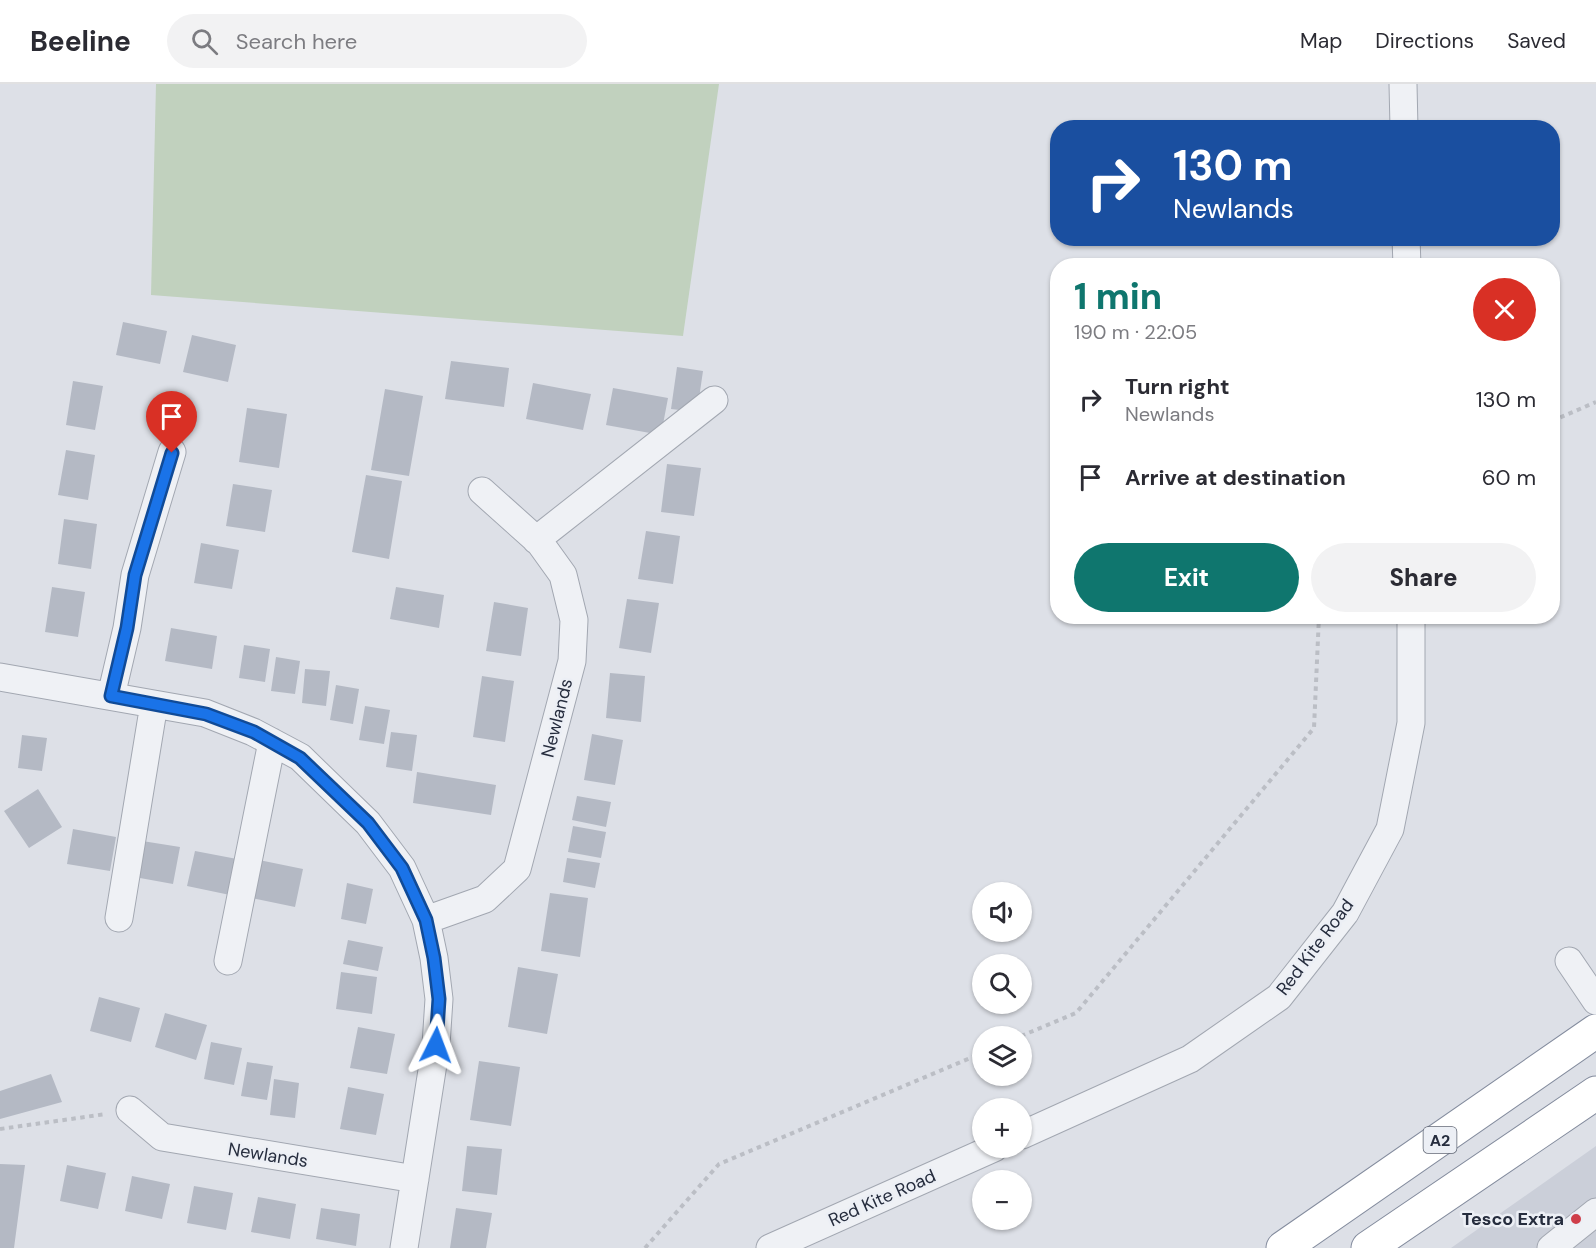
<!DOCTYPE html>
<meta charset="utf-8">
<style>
body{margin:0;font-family:"DM Sans",sans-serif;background:#f2f2f3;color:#2b2b33;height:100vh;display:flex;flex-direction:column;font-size:22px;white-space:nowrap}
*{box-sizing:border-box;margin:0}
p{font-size:20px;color:#7c7c81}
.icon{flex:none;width:33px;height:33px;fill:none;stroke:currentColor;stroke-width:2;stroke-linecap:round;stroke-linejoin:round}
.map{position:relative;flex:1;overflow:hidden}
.sheet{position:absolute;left:1050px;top:174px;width:510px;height:366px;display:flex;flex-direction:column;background:#fff;border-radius:24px;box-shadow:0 2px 4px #0004}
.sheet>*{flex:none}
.guide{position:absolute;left:1050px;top:36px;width:510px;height:126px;border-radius:24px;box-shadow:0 2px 4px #0004;background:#1a4fa0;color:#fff;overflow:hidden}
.tools{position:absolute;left:972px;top:798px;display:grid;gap:12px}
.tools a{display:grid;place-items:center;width:60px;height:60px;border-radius:50%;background:#fff;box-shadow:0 2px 4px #0004;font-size:30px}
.pin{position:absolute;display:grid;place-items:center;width:51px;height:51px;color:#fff;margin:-62px -26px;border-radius:50% 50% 50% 0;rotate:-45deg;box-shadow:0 0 6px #0007}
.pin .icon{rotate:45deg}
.me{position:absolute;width:66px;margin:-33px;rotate:3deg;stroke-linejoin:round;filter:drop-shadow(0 0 4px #0008)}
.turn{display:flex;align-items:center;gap:21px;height:126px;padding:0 24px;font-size:27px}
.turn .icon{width:78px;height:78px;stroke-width:2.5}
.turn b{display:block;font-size:42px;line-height:51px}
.round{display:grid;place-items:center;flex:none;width:63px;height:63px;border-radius:32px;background:#f2f2f3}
.headline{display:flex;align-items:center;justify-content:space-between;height:102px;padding:0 24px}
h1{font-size:36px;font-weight:800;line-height:45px;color:#0f766e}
.cta{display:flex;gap:12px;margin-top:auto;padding:12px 24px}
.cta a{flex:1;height:69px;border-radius:36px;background:#0f766e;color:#fff;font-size:24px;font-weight:800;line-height:69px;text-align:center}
.cta a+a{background:#f2f2f3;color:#2b2b33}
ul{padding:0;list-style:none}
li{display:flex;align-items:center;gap:18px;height:78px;padding:0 24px}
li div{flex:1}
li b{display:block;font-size:22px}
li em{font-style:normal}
header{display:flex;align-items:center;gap:36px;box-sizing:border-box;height:84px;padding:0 30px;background:#fff;border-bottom:2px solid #e1e1e2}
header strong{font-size:28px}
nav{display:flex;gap:33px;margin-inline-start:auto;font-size:21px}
.search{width:420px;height:54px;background:#f2f2f3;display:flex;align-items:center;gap:15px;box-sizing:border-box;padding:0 21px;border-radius:33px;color:#7c7c81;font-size:22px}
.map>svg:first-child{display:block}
</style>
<header>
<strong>Beeline</strong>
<div class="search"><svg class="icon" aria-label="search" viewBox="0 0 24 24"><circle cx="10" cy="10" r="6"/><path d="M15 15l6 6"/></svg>Search here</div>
<nav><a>Map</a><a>Directions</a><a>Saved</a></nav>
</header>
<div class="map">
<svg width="1596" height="1164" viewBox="0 0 1596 1164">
<rect width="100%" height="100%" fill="#dde0e7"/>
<!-- built -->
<path fill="#cbcfd9" d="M1596 1062V1164H1451Z"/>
<!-- green -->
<path fill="#c1d1be" d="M156 0H719L683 252 151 211Z"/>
<!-- building -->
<path fill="#b4b9c4" d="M123 238 167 247 160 280 116 271Z
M192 251 236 261 228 298 183 288Z
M451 277 509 284 504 323 445 315Z
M677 283 703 287 697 328 671 325Z
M73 297 103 302 95 346 66 341Z
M533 299 591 310 583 346 526 335Z
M613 304 668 314 661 351 606 341Z
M385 305 423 312 409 392 371 386Z
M247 324 287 330 279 384 239 378Z
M66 366 95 371 88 416 58 411Z
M667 380 701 384 694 432 661 428Z
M366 391 402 397 389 475 352 468Z
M233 400 272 406 265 448 226 442Z
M64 435 97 440 91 485 58 480Z
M646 447 680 452 673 500 638 495Z
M201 459 239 466 232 505 194 499Z
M52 503 85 508 78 553 45 548Z
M396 503 444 511 439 544 390 535Z
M627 515 659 519 651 569 619 564Z
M494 518 528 524 521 572 486 567Z
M171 544 217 552 212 585 165 577Z
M244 561 270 565 265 598 239 594Z
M276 573 300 577 295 610 271 607Z
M305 585 330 587 326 622 302 619Z
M610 589 645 592 641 638 606 634Z
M482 592 514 597 505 658 473 653Z
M336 601 359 605 353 640 330 636Z
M365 622 390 626 384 660 359 656Z
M391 648 417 651 412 687 386 683Z
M592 650 623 656 615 701 584 696Z
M22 651 47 654 42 687 18 684Z
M417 688 496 701 491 731 413 719Z
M38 705 62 743 29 764 4 727Z
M577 712 611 718 606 743 572 736Z
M573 742 606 748 601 774 568 768Z
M73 745 116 753 110 787 67 780Z
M136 756 180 763 173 800 129 792Z
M195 767 237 775 230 811 187 802Z
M567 774 600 779 595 804 563 798Z
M259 776 303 785 295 823 251 814Z
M347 799 373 805 366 840 341 835Z
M550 809 588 814 580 873 541 867Z
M348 856 383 863 378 887 343 880Z
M518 883 558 890 547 950 508 943Z
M341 888 377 893 372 930 336 925Z
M99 913 140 924 131 958 90 947Z
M165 929 207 941 196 976 155 963Z
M358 943 395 950 387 990 350 984Z
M211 958 242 964 234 1001 204 995Z
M479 977 520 983 511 1042 470 1036Z
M247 978 273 982 267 1016 241 1012Z
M51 990 62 1018 0 1035V1007Z
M274 995 299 999 295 1034 270 1031Z
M348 1003 384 1010 376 1051 340 1045Z
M467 1062 502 1065 497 1111 462 1107Z
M0 1080 25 1081 14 1164H0Z
M67 1081 106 1089 98 1125 60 1117Z
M132 1092 170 1100 162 1135 125 1127Z
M194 1102 233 1109 226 1146 187 1139Z
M258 1113 296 1120 290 1155 251 1148Z
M321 1124 360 1130 356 1162 316 1155Z
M456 1124 492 1129 486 1164H450Z"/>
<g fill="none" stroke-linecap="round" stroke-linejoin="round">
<defs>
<path id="minor" d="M1403 0 1404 44
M1406 154 1407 182
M536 456 714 316
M0 593 205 629 253 648 300 673 368 739 402 784 426 836 434 874 439 915 436 961 404 1164
M111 612 127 544 135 491 172 368
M119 834 154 620
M426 836 485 815 517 785 572 577 574 536 563 491 540 459 482 407
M228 877 272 658
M1569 877 1596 917
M130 1026 162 1053 415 1095
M1022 1051 1190 975 1279 913 1345 829 1390 745 1411 639V532
M770 1164 994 1064
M1551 1164 1596 1128"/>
<path id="highway" d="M1283 1164 1596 947
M1368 1164 1596 1009"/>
</defs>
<!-- minor casing -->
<use href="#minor" stroke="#a2a7b1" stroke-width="29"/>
<!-- highway casing -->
<use href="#highway" stroke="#848c9e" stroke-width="35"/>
<!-- path -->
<path stroke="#bbbec5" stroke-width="4" stroke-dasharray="4.5 4.5" stroke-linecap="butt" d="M1552 337 1596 318
M1021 952 1076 929 1314 644 1319 532
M0 1045 106 1030
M645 1164 719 1080 982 969"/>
<!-- minor -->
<use href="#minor" stroke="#eff1f5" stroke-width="27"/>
<!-- highway -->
<use href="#highway" stroke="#fff" stroke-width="33"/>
</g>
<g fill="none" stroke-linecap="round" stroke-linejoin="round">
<defs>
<path id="route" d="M172 369 135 491 127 544 111 612 206 630 254 648 300 674 368 739 402 784 426 836 434 874 439 915 436 961"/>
</defs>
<!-- route casing -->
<use href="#route" stroke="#114b97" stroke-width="15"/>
<!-- route -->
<use href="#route" stroke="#1a73e8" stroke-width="10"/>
</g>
<!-- markers -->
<circle fill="#cf3e49" stroke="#eceff5" stroke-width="2" cx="1576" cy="1135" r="6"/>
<g text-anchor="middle" stroke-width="5" stroke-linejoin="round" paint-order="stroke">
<!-- shield labels -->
<rect fill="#eceff5" stroke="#616775" stroke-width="1.5" x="1423.5" y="1043" width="33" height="26" rx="4.5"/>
<g font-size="16" font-weight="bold" fill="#262d3e">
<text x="1440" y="1062">A2</text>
</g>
<!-- street labels -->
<g font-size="18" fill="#262d3e" stroke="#eceff5">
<text transform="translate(557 634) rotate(-76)" y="6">Newlands</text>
<text transform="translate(1315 863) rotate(-53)" y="6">Red Kite Road</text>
<text transform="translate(268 1071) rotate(9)" y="6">Newlands</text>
<text transform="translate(882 1114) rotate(-24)" y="6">Red Kite Road</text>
</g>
<!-- poi labels -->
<g font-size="18" font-weight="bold" fill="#262d3e" stroke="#eceff5" text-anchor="end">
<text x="1564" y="1141">Tesco Extra</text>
</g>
</g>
</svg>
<div class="tools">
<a><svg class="icon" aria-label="sound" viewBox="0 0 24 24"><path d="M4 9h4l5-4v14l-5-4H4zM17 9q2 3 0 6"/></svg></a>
<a><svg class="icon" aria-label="search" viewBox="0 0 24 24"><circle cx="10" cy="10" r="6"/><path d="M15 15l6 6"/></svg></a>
<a><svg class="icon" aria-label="layers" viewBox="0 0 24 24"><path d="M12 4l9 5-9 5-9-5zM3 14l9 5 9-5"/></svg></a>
<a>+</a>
<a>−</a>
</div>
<div class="pin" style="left:172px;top:369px;background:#d93025"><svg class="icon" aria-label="arrive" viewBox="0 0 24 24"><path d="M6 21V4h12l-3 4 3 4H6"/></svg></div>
<svg class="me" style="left:436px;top:961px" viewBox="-20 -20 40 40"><path d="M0-17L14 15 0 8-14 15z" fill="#1a73e8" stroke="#fff" stroke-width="4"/></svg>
<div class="guide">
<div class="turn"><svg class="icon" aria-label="right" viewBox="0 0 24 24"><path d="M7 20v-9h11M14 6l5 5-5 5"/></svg><div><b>130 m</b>Newlands</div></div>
</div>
<section class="sheet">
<div class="headline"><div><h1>1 min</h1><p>190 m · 22:05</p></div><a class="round" style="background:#d93025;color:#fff"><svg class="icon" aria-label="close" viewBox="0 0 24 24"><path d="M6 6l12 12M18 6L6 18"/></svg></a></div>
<ul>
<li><svg class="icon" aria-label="right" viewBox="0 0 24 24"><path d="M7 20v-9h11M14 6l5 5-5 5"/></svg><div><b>Turn right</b><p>Newlands</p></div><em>130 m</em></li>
<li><svg class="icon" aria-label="arrive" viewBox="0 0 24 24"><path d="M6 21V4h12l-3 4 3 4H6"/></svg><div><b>Arrive at destination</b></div><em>60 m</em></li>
</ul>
<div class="cta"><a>Exit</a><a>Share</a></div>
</section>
</div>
